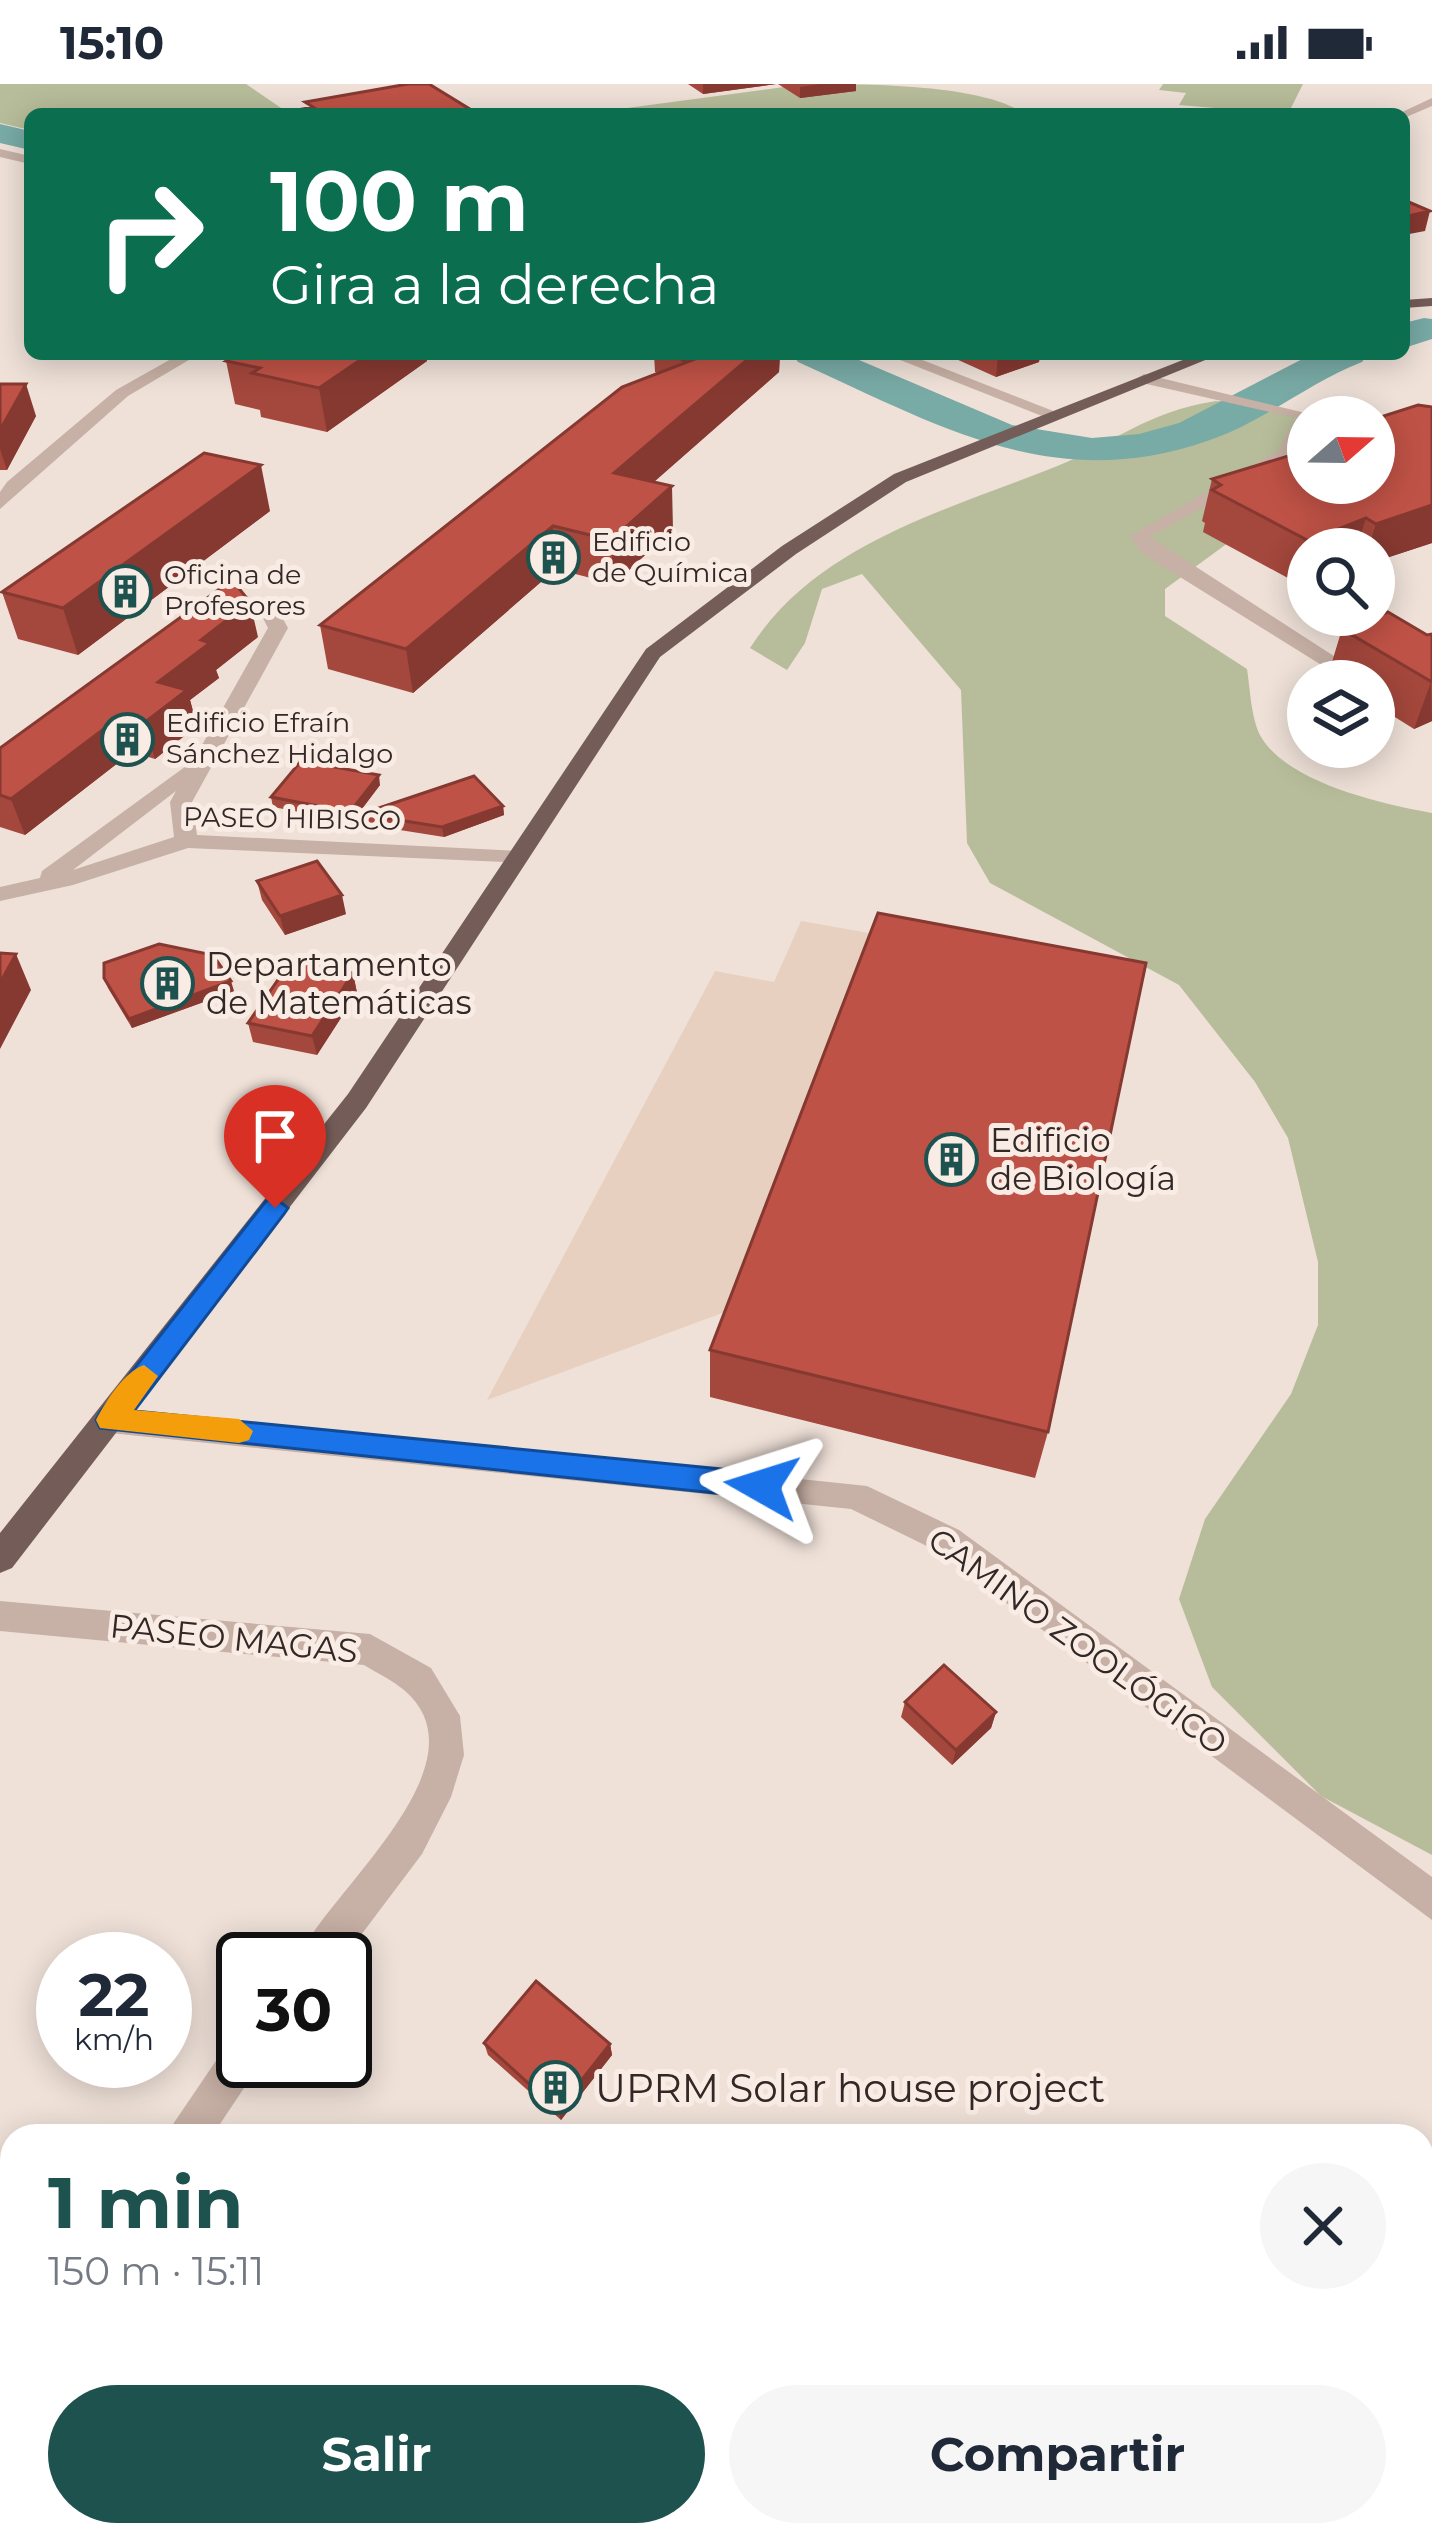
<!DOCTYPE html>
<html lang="es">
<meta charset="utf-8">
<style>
body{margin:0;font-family:Montserrat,sans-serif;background:#f6f6f7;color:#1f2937;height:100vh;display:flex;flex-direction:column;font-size:45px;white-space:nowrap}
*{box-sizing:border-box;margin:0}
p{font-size:39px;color:#747a83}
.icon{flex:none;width:66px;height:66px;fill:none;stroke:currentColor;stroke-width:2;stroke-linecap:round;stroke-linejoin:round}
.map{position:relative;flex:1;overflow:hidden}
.side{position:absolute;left:0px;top:2040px;width:1434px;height:423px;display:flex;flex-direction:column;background:#fff;border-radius:36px 36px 0 0;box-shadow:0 6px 30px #0003}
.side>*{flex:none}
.banner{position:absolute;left:24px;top:24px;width:1386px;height:252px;border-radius:18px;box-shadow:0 6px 30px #0003;background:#0b6e4f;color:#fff;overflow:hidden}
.needle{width:78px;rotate:70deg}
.tools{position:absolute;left:1287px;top:312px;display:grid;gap:24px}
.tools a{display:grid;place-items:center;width:108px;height:108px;border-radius:50%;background:#fff;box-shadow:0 6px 30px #0003;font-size:60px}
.speed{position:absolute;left:36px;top:1848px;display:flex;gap:24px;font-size:60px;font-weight:700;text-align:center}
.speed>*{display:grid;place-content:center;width:156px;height:156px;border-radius:50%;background:#fff;box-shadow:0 6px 30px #0003;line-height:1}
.speed small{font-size:30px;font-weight:400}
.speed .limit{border:6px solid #111;border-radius:18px;background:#fff;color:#111}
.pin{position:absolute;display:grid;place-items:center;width:102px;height:102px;color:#fff;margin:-123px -51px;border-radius:50% 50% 50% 0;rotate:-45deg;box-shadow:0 0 12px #0007}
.pin .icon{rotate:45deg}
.me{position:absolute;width:132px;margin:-66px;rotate:276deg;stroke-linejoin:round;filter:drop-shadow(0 0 9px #0008)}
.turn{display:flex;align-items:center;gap:42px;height:252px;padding:0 48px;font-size:54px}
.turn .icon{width:156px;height:156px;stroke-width:2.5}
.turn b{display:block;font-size:84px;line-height:102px}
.round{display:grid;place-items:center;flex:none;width:126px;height:126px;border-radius:63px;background:#f6f6f7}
.overview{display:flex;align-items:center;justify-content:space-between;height:204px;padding:0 48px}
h1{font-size:72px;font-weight:700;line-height:90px;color:#1e524e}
.primary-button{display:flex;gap:24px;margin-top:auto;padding:24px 48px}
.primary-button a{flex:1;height:138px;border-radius:72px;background:#1e524e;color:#fff;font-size:48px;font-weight:700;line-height:138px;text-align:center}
.primary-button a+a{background:#f6f6f7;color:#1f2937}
.status{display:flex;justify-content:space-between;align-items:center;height:84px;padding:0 60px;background:#fff;direction:ltr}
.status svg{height:33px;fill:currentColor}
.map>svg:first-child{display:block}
</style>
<div class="status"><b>15:10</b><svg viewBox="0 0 49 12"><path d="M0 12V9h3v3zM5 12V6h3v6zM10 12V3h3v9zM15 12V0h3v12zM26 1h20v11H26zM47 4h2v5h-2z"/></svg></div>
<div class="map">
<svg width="1432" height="2461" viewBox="0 0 1432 2461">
<rect width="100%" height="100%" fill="#efe1d8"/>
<!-- green -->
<path fill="#b7bd9a" d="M0 0H246L290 30H30V46L0 39Z
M806 0C865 0 985 0 1024 30H582Z
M1163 0H1303L1288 30 1179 21 1186 9 1159 6Z
M1216 317C1240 320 1297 320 1307 348 1311 359 1308 376 1308 388L1247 445 1165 505V532L1247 585C1250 604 1251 633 1260 651 1286 699 1383 720 1432 729V1771L1321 1712 1212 1603 1179 1515 1205 1435 1291 1310 1318 1241V1178L1288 1054 1255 998 1179 901 990 799 967 759 961 606 862 490 822 505 805 559 787 586 750 564C817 459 946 427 1055 383 1117 358 1145 328 1216 317Z"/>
<!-- plaza -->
<path fill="#e7d0c0" d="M801 837 880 851 744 1221 487 1316 715 887 774 898Z"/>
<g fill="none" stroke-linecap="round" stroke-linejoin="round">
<!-- river -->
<path fill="#79aba6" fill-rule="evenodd" d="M0 40 30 47V66L0 59Z
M1424 234 1432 235V255L1404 264V239Z
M792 270H845L1012 341 1092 354 1139 350 1179 339 1312 270H1368L1362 278C1308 299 1262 339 1207 357 1052 411 936 340 798 278Z"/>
<!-- minor -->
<path fill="#c7b0a5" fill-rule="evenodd" d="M1432 14V22L1404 34 1398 30Z
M0 65 30 72V80L0 73Z
M180 270H199L128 312 0 425V408L7 398 116 306Z
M885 270H907L1061 330 1047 334Z
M1144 290 1322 333H1308V343L1292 373 1150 453 1337 574V582H1323L1143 470 1130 452 1279 366 1296 334 1138 298 1136 295Z
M269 520 276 522 288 544 192 718 197 751 518 767 526 769V779L188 764 73 801 0 817V803L40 794 42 787 193 677 268 544 259 526ZM176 707 170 718 174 753 73 786Z
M110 1323 867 1402 959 1446 1432 1793V1836L935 1466 851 1425 110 1349 99 1345 94 1336 99 1327Z
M0 1517 370 1550 431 1584 460 1632 464 1671 451 1713 422 1770 343 1875H298C325 1810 491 1680 404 1606 392 1596 377 1589 364 1581L0 1547Z
M243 1953V1977H262L212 2052H165L228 1959Z
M12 2278V2336L0 2341V2283Z"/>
<!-- primary -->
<path fill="#745d58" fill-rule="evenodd" d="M1432 214V222L1404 224V216Z
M1198 270H1220L906 398 796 470 660 573 366 1024 12 1484 0 1489V1449L348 1010 646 565 782 462 894 390Z"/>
</g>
<!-- wall -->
<path fill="#a4473c" d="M688 0H776L703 10Z
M778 0H856V7L800 14Z
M237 270H426L427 277 327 348 261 333 260 326 235 320 226 277Z
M654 270H780L779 288 654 398 673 445 614 500 556 485 413 609 328 585 320 541 658 289 655 288Z
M945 270H1040L1039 278 996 293Z
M0 300 36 332 7 386H0Z
M1308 366 1432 459 1374 478V465H1308V495L1297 499 1203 448 1205 439 1202 437 1212 395Z
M270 427 78 571 18 555 2 508Z
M1342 545 1427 551 1432 550V637L1414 645 1374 620V597H1338L1328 591Z
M258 553 216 586 219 594 190 616 197 642 155 675 132 668 25 751 0 743V664Z
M380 701 352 738 273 723 271 713Z
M503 722 504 731 444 753 362 740 361 730Z
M257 797 346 830 285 851 262 816Z
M353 889 357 909 317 971 253 958 248 939Z
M104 894 234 907 132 944 108 904Z
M710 1266 1048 1348 1035 1394 710 1313Z
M905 1618 996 1628 991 1644 952 1681 901 1633Z
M484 1959 610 1960 612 1971 561 2036 488 1971Z
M1134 2451H1175L1180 2461H1119Z"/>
<!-- shaded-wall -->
<path fill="#863931" d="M703 0H776L703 10Z
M820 0H856V7L800 14V3Z
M1430 127 1425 147 1404 151V133Z
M369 270H426L427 277 327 348 319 304Z
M747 270H780L779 288 616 431 614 389Z
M1005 270H1040L1039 278 996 293 998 272Z
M26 300 36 332 7 386 0 365V346Z
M261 381 270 427 78 571 63 524Z
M672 402 673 445 614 500 611 456Z
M1432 421V459L1374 478V465H1368L1376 440Z
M1366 434 1356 465H1308V495L1297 499 1309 457Z
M553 442 556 485 413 609 406 565Z
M250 518 258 553 216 586 219 594 190 616 197 642 155 675 144 639 158 598 201 556Z
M1431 598 1432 637 1414 645Z
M121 632 132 668 25 751 11 715Z
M379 691 380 701 352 738 350 728Z
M503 722 504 731 444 753 442 743Z
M342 811 346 830 285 851 280 832Z
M16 870 31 906 0 965V899Z
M353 889 357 909 317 971 312 952Z
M231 897 234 907 132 944 129 935Z
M996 1628 991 1644 952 1681 956 1666Z
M610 1960 612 1971 561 2036 558 2026Z"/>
<!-- building -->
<path fill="#bf5246" stroke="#863931" stroke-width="3" d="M408 0H429L478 30H290L287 28 313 23 305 18Z
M1404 116 1430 127 1404 133Z
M237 270H369L319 304 252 289 260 284 226 277Z
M670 270H708L687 278Z
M708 270H754L614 389 672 402 611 456 553 442 406 565 320 541 622 303Z
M0 300H26L0 346Z
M1418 321 1432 323V421L1376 440 1366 434 1309 457 1212 406 1221 401 1212 395 1308 366V399H1374V335Z
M204 369 261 381 63 524 2 508Z
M232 496 250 518 201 556 210 559 158 598 187 606 144 639 121 632 11 715 0 711V664Z
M1388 528 1427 551 1432 550V598L1342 545Z
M301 677 379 691 350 728 271 713Z
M474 692 503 722 442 743 361 730Z
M317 777 342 811 280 832 257 797Z
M878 829 1146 879 1048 1348 710 1266Z
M159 860 213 871 231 897 129 935 104 894V879Z
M0 869 16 870 0 899Z
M291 877 353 889 312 952 248 939Z
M944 1581 996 1628 956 1666 905 1618Z
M536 1897 610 1960 558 2026 484 1959Z
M224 2451H598L601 2454 596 2461H217Z
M966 2451H1065L1070 2461H950Z
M1146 2451H1175L1180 2461H1131Z"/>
<!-- route -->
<path fill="#1a73e8" stroke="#114b97" stroke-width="3" d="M275 1114 288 1124 284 1130 134 1327 762 1389 772 1393 777 1402 772 1410 762 1414 100 1344 96 1336 100 1328 266 1117Z"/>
<!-- slow -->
<path fill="#f59e0b" d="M144 1281 158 1292 134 1326 239 1335 253 1347 249 1356 239 1359 100 1344 96 1336C106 1317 124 1288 144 1281Z"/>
<!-- icons -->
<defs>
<symbol id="building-ring" viewBox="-11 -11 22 22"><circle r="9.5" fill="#f8ece4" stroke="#1e524e" stroke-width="1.5"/><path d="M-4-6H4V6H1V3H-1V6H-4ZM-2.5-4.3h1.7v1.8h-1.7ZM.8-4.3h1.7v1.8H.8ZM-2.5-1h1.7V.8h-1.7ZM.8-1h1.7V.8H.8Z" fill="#1e524e"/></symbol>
</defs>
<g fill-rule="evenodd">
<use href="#building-ring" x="524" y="444" width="59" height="59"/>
<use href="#building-ring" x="96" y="478" width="59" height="59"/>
<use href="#building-ring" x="98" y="626" width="59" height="59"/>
<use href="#building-ring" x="138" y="870" width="59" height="59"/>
<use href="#building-ring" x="922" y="1046" width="59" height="59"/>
<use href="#building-ring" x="526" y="1974" width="59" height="59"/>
</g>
<g text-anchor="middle" stroke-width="10" stroke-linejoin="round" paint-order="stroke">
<!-- far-poi labels -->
<g font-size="27" fill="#332826" stroke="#f8ece4" text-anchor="start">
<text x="592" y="467">Edificio<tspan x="592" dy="31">de Química</tspan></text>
<text x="164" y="500">Oficina de<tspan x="164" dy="31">Profesores</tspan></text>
<text x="166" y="648">Edificio Efraín<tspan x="166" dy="31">Sánchez Hidalgo</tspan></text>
</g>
<!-- far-street labels -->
<g font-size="27" fill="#332826" stroke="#f8ece4">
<text transform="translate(292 735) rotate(1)" y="9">PASEO HIBISCO</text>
</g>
<!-- poi labels -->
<g font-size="33" fill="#332826" stroke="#f8ece4" text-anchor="start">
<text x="206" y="892">Departamento<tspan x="206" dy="38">de Matemáticas</tspan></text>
<text x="990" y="1068">Edificio<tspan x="990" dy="38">de Biología</tspan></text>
</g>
<!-- street labels -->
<g font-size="33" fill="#332826" stroke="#f8ece4">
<text transform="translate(234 1554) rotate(6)" y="12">PASEO MAGAS</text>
<text transform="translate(1078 1557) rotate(36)" y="12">CAMINO ZOOLÓGICO</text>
</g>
<!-- near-poi labels -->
<g font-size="39" fill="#332826" stroke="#f8ece4" text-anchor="start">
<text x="595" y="2018">UPRM Solar house project</text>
</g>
</g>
</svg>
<div class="tools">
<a><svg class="needle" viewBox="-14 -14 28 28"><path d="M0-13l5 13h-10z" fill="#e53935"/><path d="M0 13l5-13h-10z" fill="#747a83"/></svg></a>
<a><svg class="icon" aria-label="search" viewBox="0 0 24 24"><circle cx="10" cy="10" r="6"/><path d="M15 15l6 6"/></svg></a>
<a><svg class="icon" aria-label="layers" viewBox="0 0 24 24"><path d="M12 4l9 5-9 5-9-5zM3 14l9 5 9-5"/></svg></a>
</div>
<div class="speed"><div>22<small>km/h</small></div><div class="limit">30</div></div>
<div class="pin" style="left:275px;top:1124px;background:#d93025"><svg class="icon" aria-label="arrive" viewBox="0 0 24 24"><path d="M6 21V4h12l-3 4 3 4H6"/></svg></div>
<svg class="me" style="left:762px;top:1402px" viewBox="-20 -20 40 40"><path d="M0-17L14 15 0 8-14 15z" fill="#1a73e8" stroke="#fff" stroke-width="4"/></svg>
<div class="banner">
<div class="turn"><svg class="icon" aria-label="right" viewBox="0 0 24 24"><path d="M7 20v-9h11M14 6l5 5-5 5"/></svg><div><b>100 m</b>Gira a la derecha</div></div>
</div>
<section class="side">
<div class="overview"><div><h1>1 min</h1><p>150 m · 15:11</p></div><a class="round"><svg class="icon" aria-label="close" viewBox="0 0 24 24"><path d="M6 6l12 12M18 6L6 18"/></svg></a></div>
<div class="primary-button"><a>Salir</a><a>Compartir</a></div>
</section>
</div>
